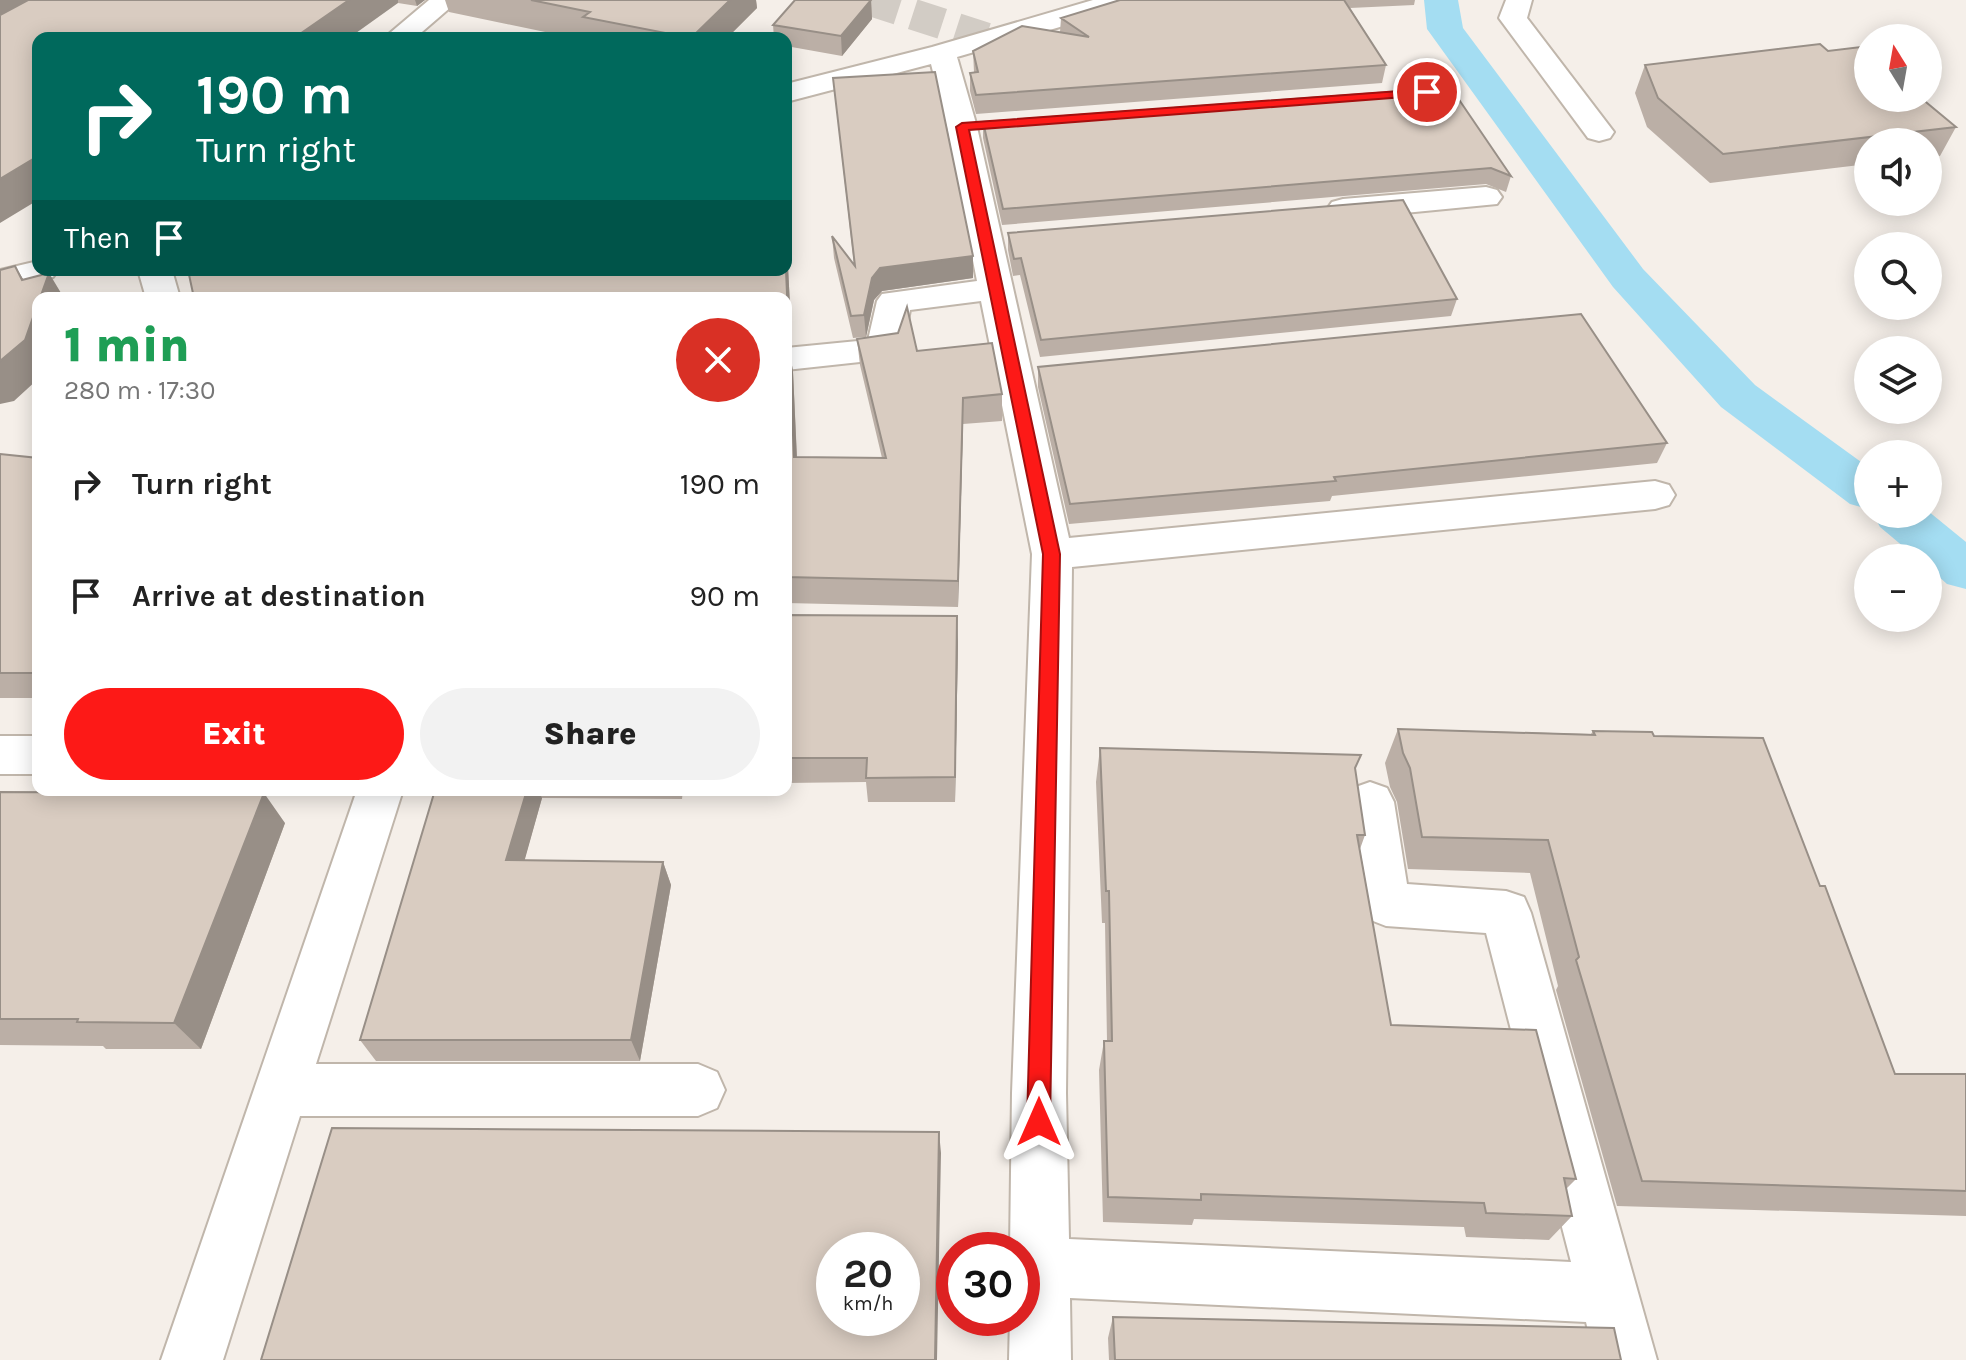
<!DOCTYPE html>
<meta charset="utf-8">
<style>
body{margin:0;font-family:Karla,sans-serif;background:#f2f2f2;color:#222;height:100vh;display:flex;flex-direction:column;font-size:30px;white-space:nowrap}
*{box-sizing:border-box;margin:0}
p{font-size:26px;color:#767676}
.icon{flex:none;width:44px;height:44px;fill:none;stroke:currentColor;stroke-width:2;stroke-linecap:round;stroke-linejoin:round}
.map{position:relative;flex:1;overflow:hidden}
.drawer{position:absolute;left:32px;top:292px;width:760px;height:504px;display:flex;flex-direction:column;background:#fff;border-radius:16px;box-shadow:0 4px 20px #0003}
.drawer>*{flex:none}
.guide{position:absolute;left:32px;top:32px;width:760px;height:244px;border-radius:16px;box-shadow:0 4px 20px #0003;background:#00695c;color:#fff;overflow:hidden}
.needle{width:52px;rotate:349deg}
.tools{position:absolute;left:1854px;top:24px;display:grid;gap:16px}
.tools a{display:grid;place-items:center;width:88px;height:88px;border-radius:50%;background:#fff;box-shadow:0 4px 20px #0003;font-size:40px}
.speed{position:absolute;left:816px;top:1232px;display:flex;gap:16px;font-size:40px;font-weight:700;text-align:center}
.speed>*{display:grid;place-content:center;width:104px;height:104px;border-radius:50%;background:#fff;box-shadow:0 4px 20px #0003;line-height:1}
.speed small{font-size:20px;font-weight:400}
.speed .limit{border:12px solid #d22;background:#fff;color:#111}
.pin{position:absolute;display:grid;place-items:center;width:68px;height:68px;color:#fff;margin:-34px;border:4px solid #fff;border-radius:50%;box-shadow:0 2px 8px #0007}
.me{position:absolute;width:88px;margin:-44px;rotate:0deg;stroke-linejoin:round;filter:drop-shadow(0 0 6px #0008)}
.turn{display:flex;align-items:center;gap:28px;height:168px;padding:0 32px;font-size:36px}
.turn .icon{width:104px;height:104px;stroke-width:2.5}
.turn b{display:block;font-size:56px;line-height:68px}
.then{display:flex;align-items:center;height:76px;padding:0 32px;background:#0003;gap:16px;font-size:30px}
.round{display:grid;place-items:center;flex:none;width:84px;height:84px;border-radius:42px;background:#f2f2f2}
.headline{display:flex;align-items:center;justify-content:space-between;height:136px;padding:0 32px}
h1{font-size:48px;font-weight:800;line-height:60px;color:#1e9e55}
.primary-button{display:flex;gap:16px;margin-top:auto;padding:16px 32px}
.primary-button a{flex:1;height:92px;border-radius:48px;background:#fd1917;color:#fff;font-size:32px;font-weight:800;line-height:92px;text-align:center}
.primary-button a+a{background:#f2f2f2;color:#222}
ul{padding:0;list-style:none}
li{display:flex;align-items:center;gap:24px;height:112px;padding:0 32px}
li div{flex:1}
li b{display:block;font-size:30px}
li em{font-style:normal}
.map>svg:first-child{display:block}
</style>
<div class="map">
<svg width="1966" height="1360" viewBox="0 0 1966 1360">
<rect width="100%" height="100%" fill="#f5efe9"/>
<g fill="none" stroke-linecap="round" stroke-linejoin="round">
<!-- canal -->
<path fill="#a4ddf2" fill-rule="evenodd" d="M1424 0H1458L1463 28 1643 269 1755 385 1868 467V509L1850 504 1721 407 1613 287 1427 29Z
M1928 511 1966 542V589L1947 584 1928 567V558H1917L1880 527 1873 514H1928Z"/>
<!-- minor-tunnel -->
<path stroke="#d2ccc5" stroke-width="31" stroke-dasharray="31 15" stroke-linecap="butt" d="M869 0 989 39"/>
<defs>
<path id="minor" d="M429 0H459L415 38H384Z
M1093 0H1135L1132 6 957 57 977 127 1069 538 1655 481 1669 485 1675 495 1669 505 1655 509 1072 567 1066 1093 1069 1239 1571 1262 1486 933 1386 926 1368 919 1361 904 1346 802 1353 788 1370 782 1387 788 1394 802 1407 884 1506 891 1524 897 1531 913 1657 1360H1595L1586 1322 1070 1298 1071 1360H1009L1010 1318H1022V1250H1010L1012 1093 1032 554 981 301 910 310 902 350 897 358 786 370V348L868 340 877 301 882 294 977 281 947 127 931 64 786 102V84L932 47Z
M1506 0H1532L1527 18 1614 132 1610 138 1599 141 1588 138 1499 18Z
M1486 187 1497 190 1502 197 1497 204 1343 219 1332 216 1327 209 1332 202 1343 199Z
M38 261V270H58L53 277 0 290V270Z
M138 270H172L180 298H146Z
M0 736H38V774H0Z
M357 790H403L316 1064H698L717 1072 725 1090 717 1108 698 1116H300L223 1360H161Z"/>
</defs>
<!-- minor casing -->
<use href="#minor" stroke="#c0b6ab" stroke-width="4"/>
<!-- minor -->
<use href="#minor" fill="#fff" fill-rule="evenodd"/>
</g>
<!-- wall -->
<path fill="#bbafa6" d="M0 0H425L417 6 398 3 38 38Z
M445 0H756L757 8 727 38H574L449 12Z
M871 0 872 19 842 56 786 46V38H774L773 25Z
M1120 0H1415L1414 5 1350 8 1386 65 1382 83 976 114 970 91V73L974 72 973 51 1060 32 1061 18Z
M1828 51 1956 127 1940 156 1928 157V142H1868V164L1710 183 1647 127 1635 93 1645 65Z
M833 78 973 278 882 291 874 300 866 337 853 338 834 258 832 236 854 265Z
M1431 89 1511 176 1506 192 1486 184 1002 225 983 138V122Z
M786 228 792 344 789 346 793 372 797 457 882 458 860 365 857 339 917 351 1002 394V421L963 424 958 607 786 603Z
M1008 233 1457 299 1451 316 1040 357 1020 275 1013 276 1008 250Z
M1038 367 1667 443 1657 463 1332 496 1330 501 1069 524 1038 387Z
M0 454 38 458V698H0Z
M786 615 958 642 955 802H868L866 782 786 783Z
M1398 729 1591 734 1593 731 1654 736 1820 886 1895 1074H1966V1216L1617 1206 1556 990 1558 986 1530 873 1408 869 1397 802 1390 787 1385 763Z
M1100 748 1355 771 1365 835 1360 849 1391 1025 1576 1179 1566 1189 1572 1216 1549 1240 1466 1237 1464 1227 1194 1219 1192 1225 1103 1222 1099 1070 1104 1041H1107L1105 923H1102L1096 782Z
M435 790H683L682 799 542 798 524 861 663 862 671 885 640 1061H376L360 1040Z
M0 792 285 823 201 1049H106L103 1046 0 1045Z
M1113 1317 1621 1360H1109L1108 1338Z"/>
<!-- shaded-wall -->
<path fill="#988f87" d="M0 0H46L0 26Z
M349 0H398V3L349 38H294Z
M415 0H425L417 6Z
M730 0H756L757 8 727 38H691Z
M871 0 872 19 842 56 841 36Z
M38 156V200L0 223V179Z
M786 228 792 344 786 347Z
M973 256V278L882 291 874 300 866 337 864 315 872 278 880 268Z
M15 266 38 303V379L14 401 0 404V361L22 280Z
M49 273 64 298H40Z
M789 346 793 372 798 484 794 457Z
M963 398V424L958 607V581Z
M957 616 958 642 955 802V777Z
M527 790H538L542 798 518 884 506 860Z
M264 793 285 823 201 1049 174 1023Z
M663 862 671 885 640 1061 631 1040Z
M939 1132 941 1153 937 1360H935Z"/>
<!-- building -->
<path fill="#d9ccc1" stroke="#988f87" stroke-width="2" fill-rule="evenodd" d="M28 0H349L294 38H38V156L0 179V15Z
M531 0H730L691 38 583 17 590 12Z
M795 0H871L841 36 773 25Z
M1120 0H1344L1386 65 976 95 970 73 978 72 973 51 1022 26 1089 37 1061 18Z
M1820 44 1828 51 1861 47 1868 53V98H1921L1956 127 1723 154 1658 98 1645 65Z
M935 72 973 256 880 268 872 278 864 315 851 316 832 236 855 266 833 78Z
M1447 82 1511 176 1491 168 1003 209 983 122 1431 89Z
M1403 200 1457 299 1041 340 1021 258 1014 259 1008 233Z
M15 266 22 280 49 273 40 298H38V303L25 340 0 361V270Z
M188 270H786L788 318 786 319V298H194Z
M907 307 917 351 992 343 1002 394 963 398 958 581 786 577V345L789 346 794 457 886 458 857 339 898 333Z
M1581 314 1667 443 1334 477 1336 481 1070 504 1038 367Z
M0 454 38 458V673H0Z
M786 615 957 616 955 777 866 778 867 758H786Z
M1398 729 1595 735 1593 731 1652 732 1654 736 1763 738 1820 886H1825L1895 1074H1966V1191L1642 1181 1576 960 1579 957 1548 840 1422 837 1410 768 1403 753Z
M1100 748 1361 755 1355 768 1365 835H1357L1391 1025 1536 1030 1576 1179 1564 1178 1572 1216 1486 1213 1484 1203 1201 1194V1200L1108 1197 1104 1041H1112L1109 891H1106Z
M435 790H527L506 860 663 862 631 1040H360Z
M0 792 264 793 174 1023 77 1022 78 1019H0Z
M332 1128 939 1132 935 1360H261ZM834 1250H902V1318H834Z
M1113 1317 1614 1328 1621 1360H1115Z"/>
<!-- route -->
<path fill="#fd1917" stroke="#a4100f" stroke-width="2" d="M1427 89 1433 92 1431 95 969 130 1060 554 1050 1122 1047 1130 1039 1133 1031 1130 1027 1122 1043 554 956 127 962 123Z"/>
</svg>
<div class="tools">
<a><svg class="needle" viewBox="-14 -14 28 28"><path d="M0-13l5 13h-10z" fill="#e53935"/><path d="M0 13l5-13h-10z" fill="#767676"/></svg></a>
<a><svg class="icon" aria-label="sound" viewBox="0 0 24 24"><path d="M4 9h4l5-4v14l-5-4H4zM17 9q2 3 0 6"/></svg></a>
<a><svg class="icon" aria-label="search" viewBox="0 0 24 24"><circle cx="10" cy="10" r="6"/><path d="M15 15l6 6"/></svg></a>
<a><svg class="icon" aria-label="layers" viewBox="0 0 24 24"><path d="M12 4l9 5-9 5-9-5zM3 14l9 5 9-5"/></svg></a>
<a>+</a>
<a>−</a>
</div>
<div class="speed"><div>20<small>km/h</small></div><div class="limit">30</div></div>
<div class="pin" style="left:1427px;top:92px;background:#d93025"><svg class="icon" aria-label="arrive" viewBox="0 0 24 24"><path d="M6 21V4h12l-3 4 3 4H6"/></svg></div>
<svg class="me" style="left:1039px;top:1122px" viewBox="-20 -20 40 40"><path d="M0-17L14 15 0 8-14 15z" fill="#fd1917" stroke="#fff" stroke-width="4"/></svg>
<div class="guide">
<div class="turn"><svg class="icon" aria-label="right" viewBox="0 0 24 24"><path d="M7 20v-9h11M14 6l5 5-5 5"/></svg><div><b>190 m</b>Turn right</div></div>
<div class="then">Then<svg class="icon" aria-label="arrive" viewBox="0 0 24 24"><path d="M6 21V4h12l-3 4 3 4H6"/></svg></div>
</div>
<section class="drawer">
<div class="headline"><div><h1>1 min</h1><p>280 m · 17:30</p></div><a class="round" style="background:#d93025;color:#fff"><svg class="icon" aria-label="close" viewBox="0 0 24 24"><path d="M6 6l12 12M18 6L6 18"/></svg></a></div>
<ul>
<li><svg class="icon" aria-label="right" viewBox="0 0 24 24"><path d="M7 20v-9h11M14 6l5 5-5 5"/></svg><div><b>Turn right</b></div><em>190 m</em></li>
<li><svg class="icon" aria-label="arrive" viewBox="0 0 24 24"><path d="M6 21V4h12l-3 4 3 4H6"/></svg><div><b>Arrive at destination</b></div><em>90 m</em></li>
</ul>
<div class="primary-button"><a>Exit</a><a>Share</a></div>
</section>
</div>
